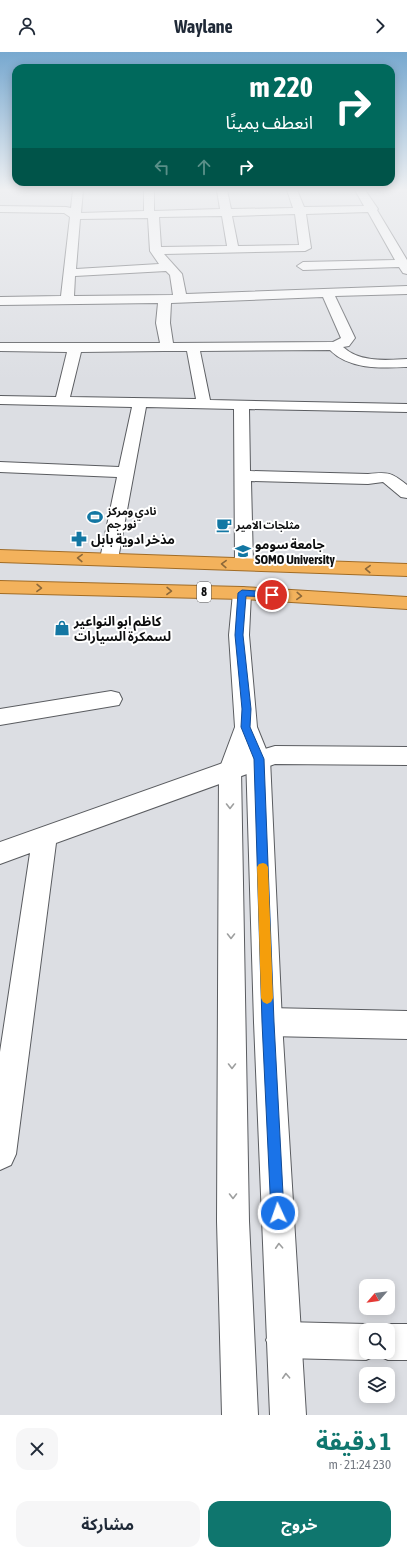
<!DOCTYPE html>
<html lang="ar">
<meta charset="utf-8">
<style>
body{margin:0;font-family:"Asap Condensed","Noto Sans Arabic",sans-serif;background:#f6f6f7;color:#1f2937;direction:rtl;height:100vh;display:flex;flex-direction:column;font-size:15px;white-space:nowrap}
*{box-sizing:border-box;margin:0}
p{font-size:13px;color:#747a83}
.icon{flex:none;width:22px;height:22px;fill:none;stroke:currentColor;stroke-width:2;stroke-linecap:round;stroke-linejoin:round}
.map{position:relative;height:1363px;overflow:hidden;direction:ltr}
.side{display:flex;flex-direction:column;background:#fff;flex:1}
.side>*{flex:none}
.top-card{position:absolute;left:12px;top:12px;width:383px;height:122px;border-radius:12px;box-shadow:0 2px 10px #0003;direction:rtl;background:#00695c;color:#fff;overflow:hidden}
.needle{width:26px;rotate:242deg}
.buttons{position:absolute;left:359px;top:1227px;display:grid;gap:8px}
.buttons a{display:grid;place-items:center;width:36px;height:36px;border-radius:8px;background:#fff;box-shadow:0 2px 10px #0003;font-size:20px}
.pin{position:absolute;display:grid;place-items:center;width:34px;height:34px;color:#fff;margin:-17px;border:2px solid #fff;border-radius:50%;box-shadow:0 1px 4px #0007}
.me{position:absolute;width:44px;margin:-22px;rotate:357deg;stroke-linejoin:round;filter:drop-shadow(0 0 3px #0008)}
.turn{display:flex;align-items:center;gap:14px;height:84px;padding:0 16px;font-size:18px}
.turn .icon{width:52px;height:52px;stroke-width:2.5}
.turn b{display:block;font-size:28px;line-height:34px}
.lanes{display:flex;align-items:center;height:38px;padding:0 16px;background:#0003;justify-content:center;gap:20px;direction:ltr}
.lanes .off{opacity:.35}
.round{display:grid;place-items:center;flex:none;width:42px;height:42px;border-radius:12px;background:#f6f6f7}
.head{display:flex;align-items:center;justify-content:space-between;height:68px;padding:0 16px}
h1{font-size:24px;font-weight:700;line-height:30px;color:#0f766e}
.cta{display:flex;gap:8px;margin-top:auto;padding:8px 16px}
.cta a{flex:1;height:46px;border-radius:12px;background:#0f766e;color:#fff;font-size:16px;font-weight:700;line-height:46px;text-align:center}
.cta a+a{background:#f6f6f7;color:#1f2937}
header{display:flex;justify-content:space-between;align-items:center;height:52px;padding:0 16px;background:#fff;font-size:18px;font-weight:700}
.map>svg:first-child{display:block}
</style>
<header><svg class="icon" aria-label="forward" viewBox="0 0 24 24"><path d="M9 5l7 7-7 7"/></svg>Waylane<svg class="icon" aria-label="person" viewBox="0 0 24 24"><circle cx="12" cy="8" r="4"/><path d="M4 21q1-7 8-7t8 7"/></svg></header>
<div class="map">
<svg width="407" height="1363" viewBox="0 0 407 1363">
<rect width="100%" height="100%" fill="#dcdee3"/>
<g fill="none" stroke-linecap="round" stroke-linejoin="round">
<defs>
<path id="minor" d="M73 138H83L81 161 144 159V138H154V159L220 157 217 138H227L231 157 293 156 287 138H297L304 155 364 154 355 138H365L378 157 377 158 407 208V222L403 221 399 215 303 218 297 214 303 210 395 208 368 160 306 162 311 196 305 199 164 202 182 222 186 242 407 234V242L335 244 355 286 349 294 343 295C360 311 387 308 407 307V315C381 316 350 318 330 298L200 299 210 348 407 352V360L249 357 250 419 368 422C388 420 391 420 407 433V446L401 445 383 430 368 432 251 429 253 512 250 516 244 518 238 516 235 512 234 357 146 355 118 507 115 511 109 513 103 511 100 507 117 425 0 420V410L119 415 132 355 0 352V344L56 345 67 300 0 299V291H160L156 271 158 251 0 253V245L61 244 70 165 64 161 0 160V154L66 155 71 156ZM295 162 299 193 238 194 232 164ZM222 164 227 194 161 195 159 165ZM148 166 150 199 159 212 76 217 80 167ZM166 219 170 223 173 243 74 244 75 224ZM323 245 341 286 333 290 173 291 170 271 171 251ZM164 299H187L196 347 70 345 81 300Z
M111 639 119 641 122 647 119 653 0 673V657Z
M275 694 407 695V713L275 712 56 791 16 1102 11 1113 0 1118V1000L30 801 0 812V790L251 701Z
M268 956 407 959V987L268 984 258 980 254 970 258 960Z
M284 1270 366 1272 377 1277 388 1272H407V1308H388L377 1303 366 1308 284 1306 272 1300 266 1288 272 1276ZM366 1278H388V1300H366Z"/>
<path id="tertiary" d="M242 535 249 537 251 541 249 583 257 675 270 707 282 970 306 1363H270L254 970 246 704 241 718 249 1169 258 1363H222L217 1169 219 718 235 675 229 583 233 541 235 537Z"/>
<path id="trunk" d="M0 498 407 512V524L0 510Z
M0 529 242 535 407 545V557L242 547 0 541Z"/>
</defs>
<!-- minor casing -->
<use href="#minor" stroke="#5a5c60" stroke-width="2"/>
<!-- tertiary casing -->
<use href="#tertiary" stroke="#5a5c60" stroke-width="2"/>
<!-- trunk casing -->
<use href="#trunk" stroke="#a16c26" stroke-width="2"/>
<!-- minor -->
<use href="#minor" fill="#fff" fill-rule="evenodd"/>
<!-- tertiary -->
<use href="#tertiary" fill="#fff" fill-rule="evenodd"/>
<!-- trunk -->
<use href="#trunk" fill="#f3b25c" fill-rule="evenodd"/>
</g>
<!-- one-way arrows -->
<defs><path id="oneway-chevron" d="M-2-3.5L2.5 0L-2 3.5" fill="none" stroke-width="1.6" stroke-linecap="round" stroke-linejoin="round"/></defs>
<g stroke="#8c6839">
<use href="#oneway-chevron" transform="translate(80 506) rotate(-178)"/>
<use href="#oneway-chevron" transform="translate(224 512) rotate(-178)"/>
<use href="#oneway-chevron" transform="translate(368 517) rotate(-178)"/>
<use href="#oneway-chevron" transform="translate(39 536) rotate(1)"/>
<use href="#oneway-chevron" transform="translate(169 539) rotate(1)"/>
<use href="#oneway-chevron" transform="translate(299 544) rotate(3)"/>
</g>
<g stroke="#9e9f9f">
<use href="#oneway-chevron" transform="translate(230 754) rotate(90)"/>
<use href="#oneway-chevron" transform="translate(231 884) rotate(90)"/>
<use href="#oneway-chevron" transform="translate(232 1014) rotate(90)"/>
<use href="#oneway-chevron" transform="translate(233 1144) rotate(90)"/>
<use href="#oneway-chevron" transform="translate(279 1194) rotate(-93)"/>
<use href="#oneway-chevron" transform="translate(286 1324) rotate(-93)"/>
</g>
<!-- sky -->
<linearGradient id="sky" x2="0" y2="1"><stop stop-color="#77a8cf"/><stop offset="0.42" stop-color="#eff0f2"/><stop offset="1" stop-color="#eff0f2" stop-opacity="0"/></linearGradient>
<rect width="407" height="328" fill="url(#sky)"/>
<!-- route -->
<path fill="#1a73e8" stroke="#114b97" d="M242 538 272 540 276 543 272 545 246 544 243 583 251 657 250 675 264 707 274 970 284 1161 282 1165 278 1167 273 1165 271 1161 262 970 254 707 241 675 242 657 235 583 238 541Z"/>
<!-- slow -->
<path fill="#f59e0b" d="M263 811 266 812 268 815 273 946 271 950 267 952 263 950 261 946 257 815 259 812Z"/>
<!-- icons -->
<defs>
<symbol id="stadium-bare" viewBox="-9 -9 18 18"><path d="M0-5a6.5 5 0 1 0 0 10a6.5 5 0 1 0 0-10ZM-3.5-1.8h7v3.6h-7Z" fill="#1377a3" stroke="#fff" stroke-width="2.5" paint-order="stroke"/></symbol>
<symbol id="cafe-bare" viewBox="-9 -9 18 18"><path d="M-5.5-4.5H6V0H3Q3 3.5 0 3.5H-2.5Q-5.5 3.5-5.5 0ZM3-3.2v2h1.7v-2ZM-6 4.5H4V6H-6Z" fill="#1377a3" stroke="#fff" stroke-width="2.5" paint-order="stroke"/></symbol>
<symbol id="pharmacy-bare" viewBox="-9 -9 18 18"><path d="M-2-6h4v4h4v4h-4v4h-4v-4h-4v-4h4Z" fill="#1377a3" stroke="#fff" stroke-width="2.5" paint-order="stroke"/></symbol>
<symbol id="university-bare" viewBox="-9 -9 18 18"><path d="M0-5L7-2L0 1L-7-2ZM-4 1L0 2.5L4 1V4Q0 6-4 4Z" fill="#1377a3" stroke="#fff" stroke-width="2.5" paint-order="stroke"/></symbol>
<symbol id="shop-bare" viewBox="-9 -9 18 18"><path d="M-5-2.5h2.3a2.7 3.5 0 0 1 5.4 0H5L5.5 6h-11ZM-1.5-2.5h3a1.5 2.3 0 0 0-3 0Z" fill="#1377a3" stroke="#fff" stroke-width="2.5" paint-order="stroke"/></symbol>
</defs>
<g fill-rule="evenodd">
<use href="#stadium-bare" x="84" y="454" width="22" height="22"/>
<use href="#cafe-bare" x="213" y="462" width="22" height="22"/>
<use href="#pharmacy-bare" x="68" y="476" width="22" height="22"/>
<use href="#university-bare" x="232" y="488" width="22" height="22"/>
<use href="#shop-bare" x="51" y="565" width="22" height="22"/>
</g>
<g text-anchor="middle" stroke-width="4" stroke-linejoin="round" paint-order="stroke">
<!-- far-poi labels -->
<g font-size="11" font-weight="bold" fill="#0d0e0f" stroke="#fff" text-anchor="start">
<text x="107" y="463">نادي ومركز<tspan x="107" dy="13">نور جم</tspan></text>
<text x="236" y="477">مثلجات الامير</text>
</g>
<!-- shield labels -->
<rect fill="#fff" stroke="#565657" stroke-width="1" x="197" y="530" width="14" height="20" rx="3"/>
<g font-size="12" font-weight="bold" fill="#0d0e0f">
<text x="204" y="544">8</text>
</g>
<!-- poi labels -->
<g font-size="13" font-weight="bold" fill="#0d0e0f" stroke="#fff" text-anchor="start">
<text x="91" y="492">مذخر ادوية بابل</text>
<text x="255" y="497">جامعة سومو<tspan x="255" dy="15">SOMO University</tspan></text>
<text x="74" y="574">كاظم ابو النواعير<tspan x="74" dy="15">لسمكرة السيارات</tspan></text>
</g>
</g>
</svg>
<div class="buttons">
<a><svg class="needle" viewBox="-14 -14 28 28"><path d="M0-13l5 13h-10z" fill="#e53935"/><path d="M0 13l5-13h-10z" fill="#747a83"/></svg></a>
<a><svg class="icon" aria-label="search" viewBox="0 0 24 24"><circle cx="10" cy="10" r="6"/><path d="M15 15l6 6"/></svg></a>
<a><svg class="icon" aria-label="layers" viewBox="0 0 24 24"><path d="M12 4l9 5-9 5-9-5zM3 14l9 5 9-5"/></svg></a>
</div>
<div class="pin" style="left:272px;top:543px;background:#d93025"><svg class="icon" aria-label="arrive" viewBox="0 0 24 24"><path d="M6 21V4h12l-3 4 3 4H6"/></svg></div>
<svg class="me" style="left:278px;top:1161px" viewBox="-20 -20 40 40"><circle r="17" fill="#1a73e8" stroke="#fff" stroke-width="3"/><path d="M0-11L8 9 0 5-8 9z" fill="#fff"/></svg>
<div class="top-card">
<div class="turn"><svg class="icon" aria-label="right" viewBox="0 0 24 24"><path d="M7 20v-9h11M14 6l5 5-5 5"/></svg><div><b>220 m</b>انعطف يمينًا</div></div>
<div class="lanes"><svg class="icon off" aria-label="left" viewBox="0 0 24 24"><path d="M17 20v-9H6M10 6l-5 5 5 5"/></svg><svg class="icon off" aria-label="ahead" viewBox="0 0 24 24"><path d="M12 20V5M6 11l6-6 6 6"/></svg><svg class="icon" aria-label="right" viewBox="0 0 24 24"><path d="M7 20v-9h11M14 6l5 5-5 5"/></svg></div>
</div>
</div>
<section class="side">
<div class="head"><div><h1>1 دقيقة</h1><p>230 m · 21:24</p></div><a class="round"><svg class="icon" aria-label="close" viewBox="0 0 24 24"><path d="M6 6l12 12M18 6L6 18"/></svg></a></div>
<div class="cta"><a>خروج</a><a>مشاركة</a></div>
</section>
